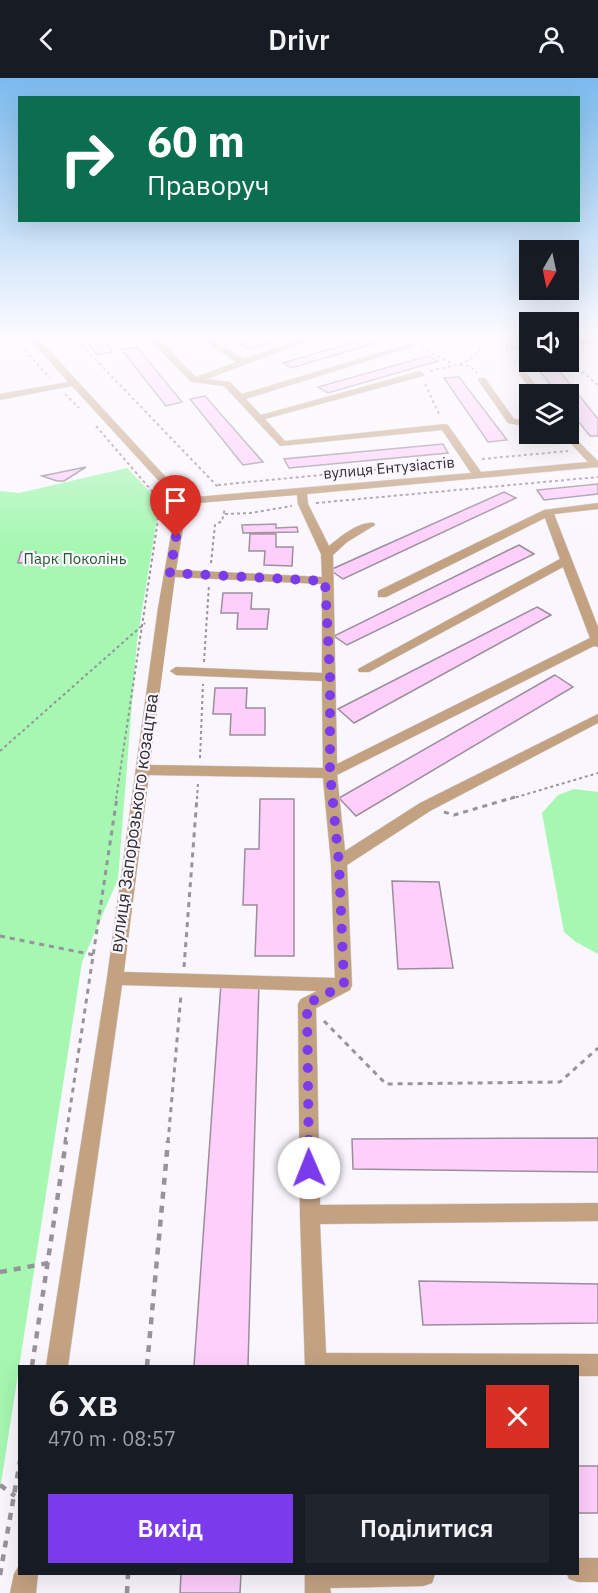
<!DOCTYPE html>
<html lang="uk">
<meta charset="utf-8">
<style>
body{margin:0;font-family:"IBM Plex Sans",sans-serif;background:#20242c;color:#f1f3f6;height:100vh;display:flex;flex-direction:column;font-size:22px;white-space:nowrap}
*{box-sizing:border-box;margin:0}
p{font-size:20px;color:#9ea1a6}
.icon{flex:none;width:33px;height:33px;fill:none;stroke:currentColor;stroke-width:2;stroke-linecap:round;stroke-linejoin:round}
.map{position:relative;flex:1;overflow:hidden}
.sheet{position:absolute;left:18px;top:1287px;width:561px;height:210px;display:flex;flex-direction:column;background:#171b24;border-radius:0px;box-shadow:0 6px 24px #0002}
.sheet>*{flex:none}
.guide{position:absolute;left:18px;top:18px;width:562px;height:126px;border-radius:0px;box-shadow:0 6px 24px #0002;background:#0b6e4f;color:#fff;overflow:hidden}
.needle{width:39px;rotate:189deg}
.buttons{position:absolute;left:519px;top:162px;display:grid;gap:12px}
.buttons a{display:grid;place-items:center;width:60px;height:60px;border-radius:0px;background:#171b24;box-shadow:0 6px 24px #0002;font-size:30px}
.pin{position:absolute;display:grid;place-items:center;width:51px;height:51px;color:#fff;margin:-62px -26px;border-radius:50% 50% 50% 0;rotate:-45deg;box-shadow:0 0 6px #0007}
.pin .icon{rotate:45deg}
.me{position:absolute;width:66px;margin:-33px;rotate:359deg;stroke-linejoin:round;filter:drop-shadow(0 0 4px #0008)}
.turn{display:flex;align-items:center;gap:21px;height:126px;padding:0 30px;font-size:27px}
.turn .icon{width:78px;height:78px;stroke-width:2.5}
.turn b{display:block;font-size:42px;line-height:51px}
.round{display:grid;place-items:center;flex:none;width:63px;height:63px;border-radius:0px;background:#20242c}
.overview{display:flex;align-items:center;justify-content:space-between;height:102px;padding:0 30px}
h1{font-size:36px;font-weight:600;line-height:45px}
.cta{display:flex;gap:12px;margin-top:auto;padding:12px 30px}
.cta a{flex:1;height:69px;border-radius:0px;background:#7c3aed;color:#fff;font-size:24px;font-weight:600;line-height:69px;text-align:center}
.cta a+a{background:#20242c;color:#f1f3f6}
header{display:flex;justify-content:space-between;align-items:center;height:78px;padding:0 30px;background:#171b24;font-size:27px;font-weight:600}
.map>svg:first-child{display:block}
</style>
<header><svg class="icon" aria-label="back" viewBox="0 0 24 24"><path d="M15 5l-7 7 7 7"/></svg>Drivr<svg class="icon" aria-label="person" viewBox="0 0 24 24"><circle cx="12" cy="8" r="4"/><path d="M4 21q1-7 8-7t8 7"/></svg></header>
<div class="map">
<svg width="598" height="1515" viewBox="0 0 598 1515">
<rect width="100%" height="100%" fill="#faf6fe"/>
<!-- green -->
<path fill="#a5f7b1" d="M127 390 154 418 158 434 137 563 118 801 82 884 0 1412V413L19 415Z
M574 711 598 714V876L576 864 564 854 542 735 558 717Z"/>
<!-- building -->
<path fill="#fecffb" stroke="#9c8d9b" stroke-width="1.5" d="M84 259H102L113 274 97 277Z
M261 259H285L249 271 240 266Z
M371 259 393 260 291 290 283 285Z
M568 259H591L595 264 568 266Z
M137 269 182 324 166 328 121 271Z
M428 278 438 283 328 315 318 309Z
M557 290 598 341V358H590L568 331V316H558L538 291Z
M459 299 507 362 488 364 444 300Z
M205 318 263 384 243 387 190 321Z
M443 366 448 375 289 390 284 381Z
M86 389 64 403H57L42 398Z
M598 406V416L544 422 537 412Z
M504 414 516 420 343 501 330 492Z
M276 446V450L297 449 298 454 243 455 242 447Z
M250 456H276V469H293L292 488 264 487 265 473H249Z
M519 467 534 476 347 567 334 558Z
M21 474H36L34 484 18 485Z
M223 515H252L251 531H269L267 551H237L238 535H221Z
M537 529 551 537 354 645 338 631Z
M555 597 573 609 356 738 339 720Z
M215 610H247L246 630H265V657H230L231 636H213Z
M260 721H294V878H255L257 827H243L245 771H259Z
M392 803 439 804 453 890 398 891Z
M221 905H259L248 1288H194Z
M598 1060V1094L353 1091 352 1061Z
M419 1203 598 1206V1245L423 1247Z
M578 1388H598V1435H578Z
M181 1496H241L240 1515H180Z"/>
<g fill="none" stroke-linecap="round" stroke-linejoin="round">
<defs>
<path id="minor" d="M28 259H37L185 420 471 395 442 352 280 368 224 308 191 304 152 264 127 259 158 260 196 299 236 284 198 259H208L244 281 306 259H318L207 301 230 304 242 316 415 264V268L246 321 261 337 420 293 424 296 423 298 265 341 285 363 445 346 448 347 481 394 588 384 562 356H568V353L598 383V389L307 416 308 426 329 468C340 459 359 443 374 445L375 447 347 464 333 477 337 686 590 560 563 489 369 594H359L358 591 560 481 545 440 386 519H378V513L544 432 598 425V431L554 436 598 549V569L594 568 337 697 345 773 420 725 598 636V645L430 733 347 787 352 907 350 912 316 930 320 1127 598 1125V1143L320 1146 326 1275 598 1276V1298H578V1288H305L300 1137 298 926 301 921 317 913 122 907 68 1288H46L107 900 158 530 177 423 72 308 0 322V316L68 304ZM297 417 298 426 321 476 322 499 176 492 187 426ZM175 499 322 506V595L176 589 170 593 176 597 322 603 323 690 150 687ZM149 697 323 700 331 785 335 900 124 894Z
M520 294H526L542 316H534L519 296Z
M479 300H485L514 341 530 343V349L508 345 478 302Z
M578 1480H598V1504H578L569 1501 567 1496H578Z
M20 1486V1496H38L36 1515H10L14 1496Z
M305 1496H435L432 1505 423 1508 330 1510 331 1515H305Z"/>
</defs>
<!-- minor casing -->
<use href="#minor" stroke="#d6d2da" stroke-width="1"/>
<!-- path-far2 -->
<path stroke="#97939b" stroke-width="2" stroke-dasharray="3 3" stroke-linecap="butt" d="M13 259 50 300
M74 259 218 409
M477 259 502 268 530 272
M421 270 453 286
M568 282 598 307
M460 287 470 288 477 295
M430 293C456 286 477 288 484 259
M425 306 440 338
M65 316 79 330
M96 348 151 412 160 428 116 721
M482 381 568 373
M218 407 455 384
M316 425 598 399
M225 436 250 435 292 428
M211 485 215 447 222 443 225 430
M204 584 209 507
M0 673 145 545
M200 680 203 606
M197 721 198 705
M510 721 598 695"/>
<!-- path-far1 -->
<path stroke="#97939b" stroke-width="3" stroke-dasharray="5 5" stroke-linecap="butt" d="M444 734 454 737 515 719
M0 858 94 877
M184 889 197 719
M324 943 386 1006 560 1004 598 970
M65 1064 117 719
M168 1064 181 917"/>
<!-- path -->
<path stroke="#97939b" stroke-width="4.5" stroke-dasharray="7 7" stroke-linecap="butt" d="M0 1194 54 1184
M32 1288 66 1063
M147 1288 168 1063
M0 1407 15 1418
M0 1497 20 1383
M127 1515 128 1496"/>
<!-- minor -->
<use href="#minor" fill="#c3a282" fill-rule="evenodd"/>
</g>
<!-- sky -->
<linearGradient id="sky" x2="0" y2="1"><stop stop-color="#7bbbee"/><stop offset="0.55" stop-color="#fdfbff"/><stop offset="1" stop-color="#fdfbff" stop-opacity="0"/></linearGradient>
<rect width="598" height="471" fill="url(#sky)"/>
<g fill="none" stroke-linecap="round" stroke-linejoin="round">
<!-- route -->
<path stroke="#7c3aed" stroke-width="10" stroke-dasharray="0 18" d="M176 459 170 495 325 503 330 599V695L339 785 344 907 307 926 309 1090"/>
</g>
<g text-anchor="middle" stroke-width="4.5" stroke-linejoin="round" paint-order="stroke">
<!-- far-street labels -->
<g font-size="15" fill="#312d34" stroke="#faf6fe">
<text transform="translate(389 390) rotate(-5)" y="5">вулиця Ентузіастів</text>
</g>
<!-- far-park labels -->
<g font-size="15" fill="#1e592c" stroke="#faf6fe">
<text x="75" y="486">Парк Поколінь</text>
</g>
<!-- street labels -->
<g font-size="18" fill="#312d34" stroke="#faf6fe">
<text transform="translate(134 745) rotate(-82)" y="6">вулиця Запорозького козацтва</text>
</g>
</g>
</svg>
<div class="buttons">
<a><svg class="needle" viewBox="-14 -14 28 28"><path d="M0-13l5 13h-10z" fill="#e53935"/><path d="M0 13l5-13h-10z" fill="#9ea1a6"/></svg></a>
<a><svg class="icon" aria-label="sound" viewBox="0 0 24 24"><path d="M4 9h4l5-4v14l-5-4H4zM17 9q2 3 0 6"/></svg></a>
<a><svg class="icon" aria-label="layers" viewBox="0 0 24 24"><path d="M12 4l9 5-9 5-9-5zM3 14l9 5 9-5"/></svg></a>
</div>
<div class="pin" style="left:176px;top:459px;background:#d93025"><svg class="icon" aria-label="arrive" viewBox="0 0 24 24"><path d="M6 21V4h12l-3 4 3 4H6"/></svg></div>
<svg class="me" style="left:309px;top:1090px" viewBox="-20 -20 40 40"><circle r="19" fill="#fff"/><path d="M0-13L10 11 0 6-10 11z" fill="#7c3aed"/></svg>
<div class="guide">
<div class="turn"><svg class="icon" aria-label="right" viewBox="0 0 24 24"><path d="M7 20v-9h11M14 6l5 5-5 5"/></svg><div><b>60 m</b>Праворуч</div></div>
</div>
<section class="sheet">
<div class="overview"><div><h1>6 хв</h1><p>470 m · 08:57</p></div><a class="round" style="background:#d93025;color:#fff"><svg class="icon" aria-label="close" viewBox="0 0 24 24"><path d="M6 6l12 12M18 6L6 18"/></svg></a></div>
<div class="cta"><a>Вихід</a><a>Поділитися</a></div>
</section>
</div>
